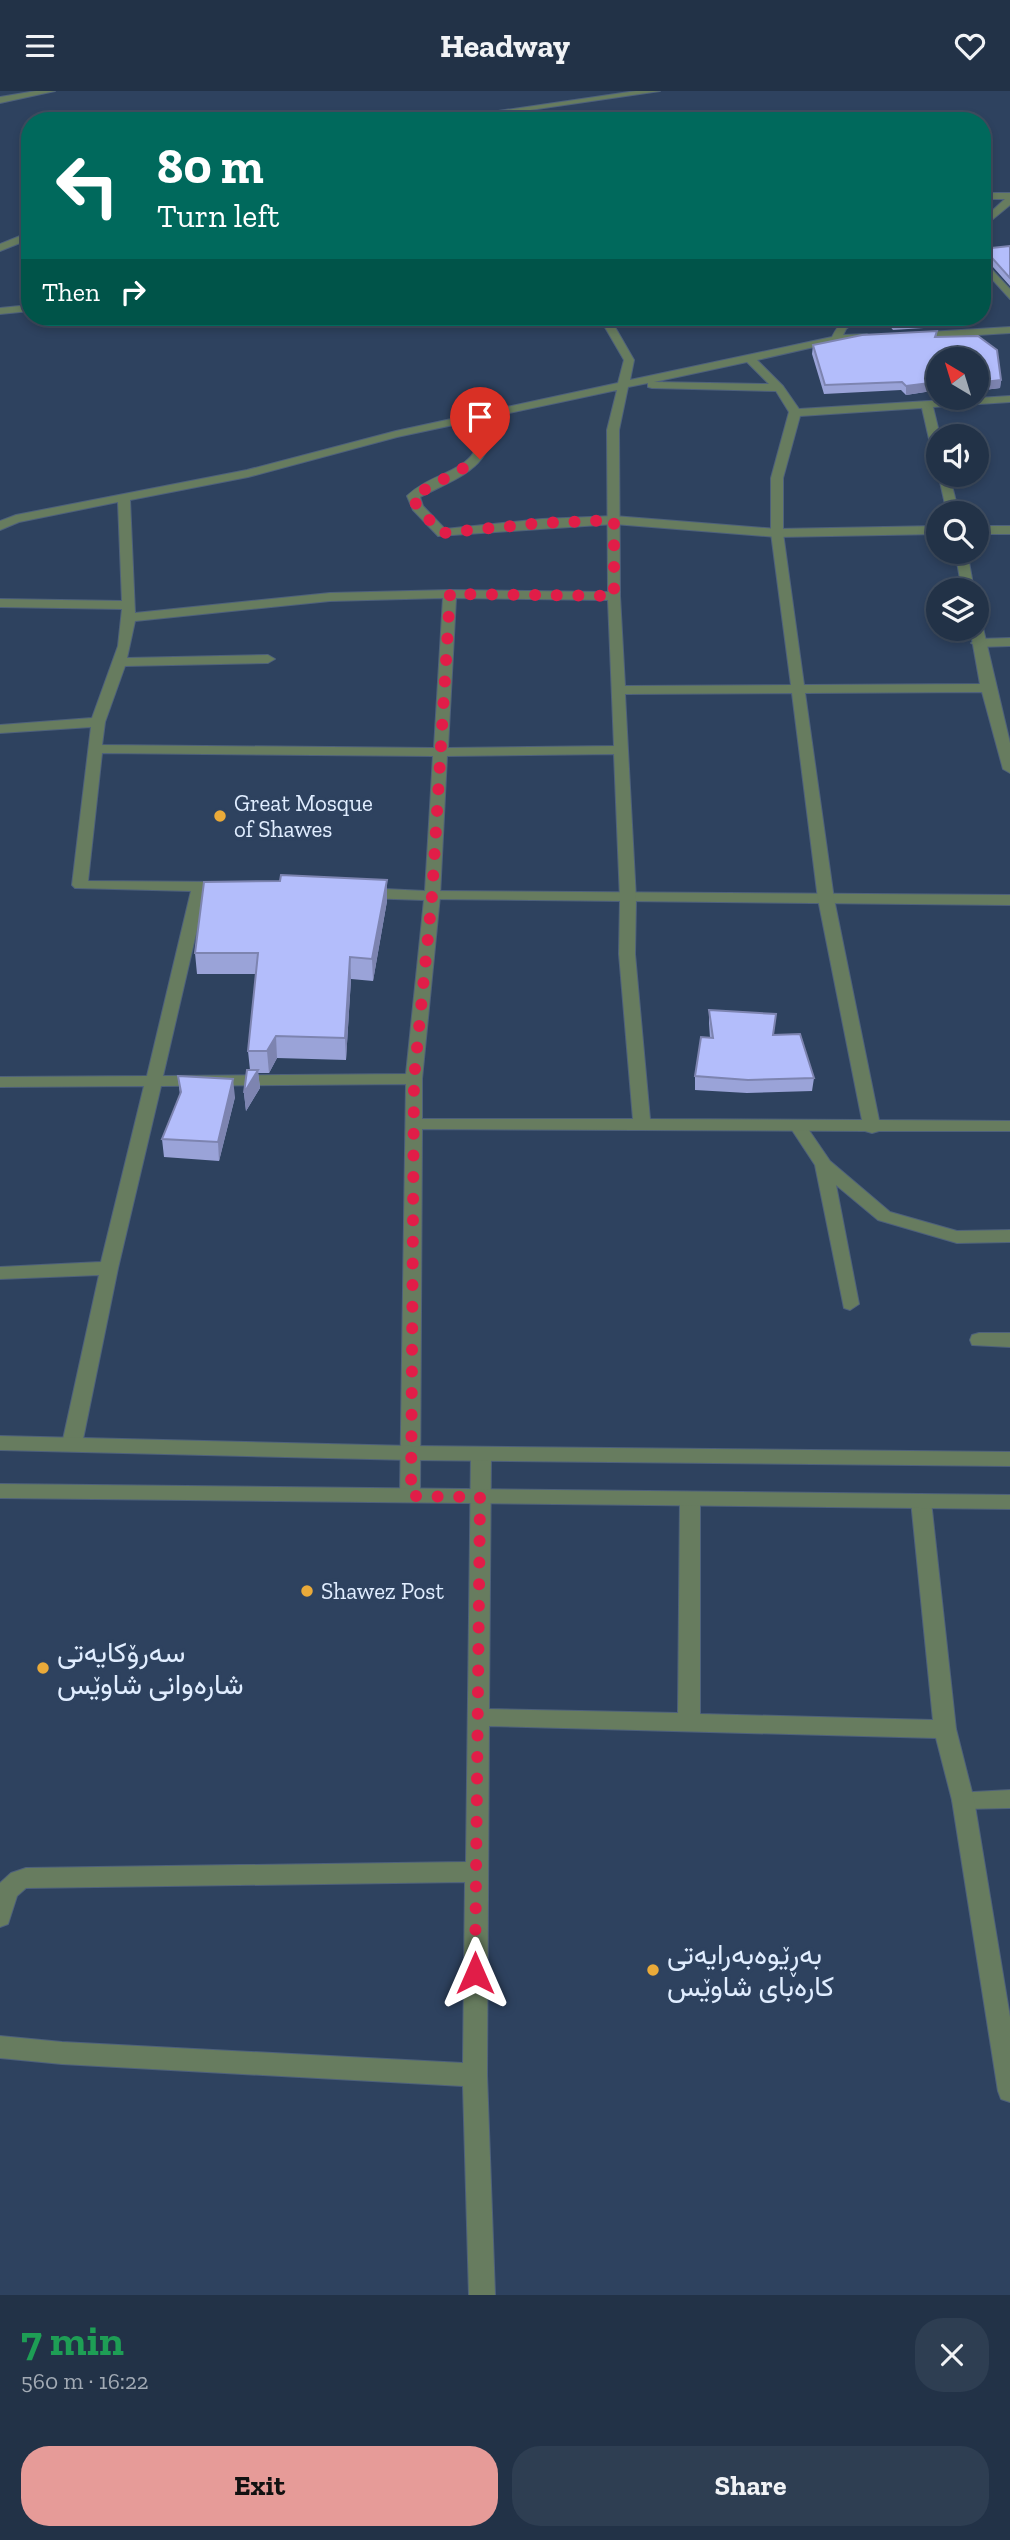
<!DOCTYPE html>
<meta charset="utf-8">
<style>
body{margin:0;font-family:"Zilla Slab",Vazirmatn,serif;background:#2e3e52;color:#f1f3f6;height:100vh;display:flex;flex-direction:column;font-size:26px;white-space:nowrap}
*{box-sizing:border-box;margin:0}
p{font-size:23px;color:#a2aab4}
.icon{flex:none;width:38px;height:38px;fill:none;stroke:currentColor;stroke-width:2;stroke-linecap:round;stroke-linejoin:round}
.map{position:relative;height:2204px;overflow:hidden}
.panel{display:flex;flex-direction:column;background:#223247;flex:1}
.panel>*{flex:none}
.banner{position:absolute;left:21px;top:21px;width:970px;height:214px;border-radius:28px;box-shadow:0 4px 10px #0003,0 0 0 2px #3f4d60;background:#00695c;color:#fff;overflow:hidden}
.needle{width:46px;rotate:322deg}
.controls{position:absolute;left:926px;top:256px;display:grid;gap:14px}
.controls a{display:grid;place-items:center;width:63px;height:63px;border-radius:50%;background:#223247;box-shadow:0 4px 10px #0003,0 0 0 2px #3f4d60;font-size:35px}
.pin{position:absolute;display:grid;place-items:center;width:60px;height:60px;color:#fff;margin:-72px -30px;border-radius:50% 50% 50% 0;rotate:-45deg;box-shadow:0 0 7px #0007}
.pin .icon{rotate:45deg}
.me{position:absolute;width:77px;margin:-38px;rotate:0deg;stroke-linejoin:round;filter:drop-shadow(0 0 5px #0008)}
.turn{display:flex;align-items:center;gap:24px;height:147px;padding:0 21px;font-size:32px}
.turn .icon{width:91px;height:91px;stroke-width:2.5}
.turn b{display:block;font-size:49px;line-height:60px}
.then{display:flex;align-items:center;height:66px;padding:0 21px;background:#0003;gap:14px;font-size:26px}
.round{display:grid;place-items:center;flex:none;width:74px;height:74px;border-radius:28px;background:#2e3e52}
.overview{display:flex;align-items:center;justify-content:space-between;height:119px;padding:0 21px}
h1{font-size:42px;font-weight:700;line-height:52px;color:#1e9e55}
.cta{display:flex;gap:14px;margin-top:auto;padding:14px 21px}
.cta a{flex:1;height:80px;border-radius:28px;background:#e69b98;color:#111;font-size:28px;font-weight:700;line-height:80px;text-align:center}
.cta a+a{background:#2e3e52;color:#f1f3f6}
header{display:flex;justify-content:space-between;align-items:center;height:91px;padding:0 21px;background:#223247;font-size:32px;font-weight:700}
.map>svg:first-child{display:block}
</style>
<header><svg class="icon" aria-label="menu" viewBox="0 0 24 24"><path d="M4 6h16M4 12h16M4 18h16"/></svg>Headway<svg class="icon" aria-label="heart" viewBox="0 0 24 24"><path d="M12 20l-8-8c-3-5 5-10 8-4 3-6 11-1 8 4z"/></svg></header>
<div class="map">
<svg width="1010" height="2204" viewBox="0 0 1010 2204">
<rect width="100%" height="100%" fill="#2e425f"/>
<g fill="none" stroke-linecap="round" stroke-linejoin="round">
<defs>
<path id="service" d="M36 0H55L0 12V6Z
M487 320 493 323C497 376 459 386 420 406L423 415 445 438 542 428 614 425 777 438 938 435V443L777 446 614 433 438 445 413 419 407 405C440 374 486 385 481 323Z
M976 435H1010V443H976Z
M1010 547V555L978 556 971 552 978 548Z
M432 800 1010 804V814L427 808 424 805 427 802Z
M798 1031 804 1032 830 1070 890 1121 957 1140 1010 1139V1151L957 1152 878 1129 836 1094 859 1213 850 1219 844 1217 815 1074 790 1036Z
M1010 1699V1717L963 1718 955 1716 952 1709 955 1702Z"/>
<path id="minor" d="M636 0H660L456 30H430Z
M982 102H1010V114L982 137V129L1005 108H982Z
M30 141V148L0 160V153Z
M982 168 1010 198V208L982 177Z
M30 214V220L0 223V217Z
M599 226H609L611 230 677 226 672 229 615 236 634 269 630 289 832 246C839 232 845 226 861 226L846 238 843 244 867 243 872 246 871 248 836 251 757 269 783 295 799 318 1010 305V311L933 316 940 345 938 365 932 361 922 317 800 325 783 387V442L804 594 980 593 970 537H976V533L983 537 1010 652V682L1003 678 982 601 805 602 834 808 879 1029 1010 1030V1040H879L872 1042 865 1040 422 1038 420 1405 417 1410H403L400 1405 406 993 161 995 118 1177 82 1353 79 1358H65L62 1353 99 1184 0 1188V1176L101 1171 144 995 0 996V986L147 985 191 800 75 797 72 794 91 636 0 642V634L92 627 118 555 122 518 0 516V508L122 510 118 411 19 431 0 439V430L16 424 247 379 396 340 618 292 624 269ZM747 271 769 293 654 291ZM648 292V296L652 297 776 300 789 321 771 387V442L791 594 625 595 620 505 619 339 628 296ZM617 299 607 339 608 501 450 499 330 502 135 522 130 409 248 386 397 346ZM443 507 434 657 102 654 105 631 125 575 268 572 275 568 268 564 127 567 135 530 330 510ZM456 507 608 509 614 655 448 657ZM792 602 818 808 862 1029 650 1028 635 863 636 808 625 603ZM102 662 433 665 425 800 365 797 357 802 365 807 424 809 406 983 163 985 206 800 225 801 233 796 225 791 88 790ZM614 663 620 808 619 863 633 1028H422V988L440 805 447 665Z
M1010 236V242L912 248 907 245 912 242Z
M938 382 949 383 959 422H947Z
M955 460H967L974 499H962Z
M979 1242H1010V1256L972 1254 970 1249 972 1244Z
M481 1356 488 1358 491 1363 489 1618 678 1622 680 1408 683 1403H697L700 1408V1623L933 1629 911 1410 914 1405H928L931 1410 956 1638 974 1709 1010 1926V2011L1001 2008 998 2000 952 1709 936 1647 489 1635 487 1984 495 2204H469L463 1995 62 1973 0 1967V1945L62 1951 463 1972 465 1791 26 1797 17 1805 8 1833 0 1836V1792L11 1782 26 1777 466 1771 471 1363 474 1358Z"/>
<path id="tertiary" d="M0 1345 411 1355 1010 1361V1375L411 1369 0 1359Z
M0 1393 1010 1404V1418L0 1407Z"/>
</defs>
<!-- service casing -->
<use href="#service" stroke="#4e617c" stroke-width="2"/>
<!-- minor casing -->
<use href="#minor" stroke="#4e617c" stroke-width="2"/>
<!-- tertiary casing -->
<use href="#tertiary" stroke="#4e617c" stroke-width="2"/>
<!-- service -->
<use href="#service" fill="#677c5f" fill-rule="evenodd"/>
<!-- minor -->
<use href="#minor" fill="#677c5f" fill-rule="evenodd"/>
<!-- tertiary -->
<use href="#tertiary" fill="#677c5f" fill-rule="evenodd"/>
</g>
<!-- wall -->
<path fill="#9aa3d8" d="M1010 155V195L984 166H982V158Z
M884 226H941L939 236 893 239 884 228Z
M937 240 936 246 978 245 997 259 1001 289 1000 297 976 300V268H938V299L906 304 901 299 824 303 812 263 813 254 862 244Z
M387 789V810L373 890 351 888 346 969 277 967 269 982H258L260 997 246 1020 244 1002 250 979 248 960 256 883H197L195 862Z
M709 919 774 944 814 987 812 1000 747 1002 695 999V985L710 947 709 932Z
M178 985 235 1006 219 1070 164 1066 162 1048 180 1004Z"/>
<!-- shaded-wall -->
<path fill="#7d84b0" d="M1001 289 1000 297 976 300V292Z
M938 291V299L906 304V295Z
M387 789V810L373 890 372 868Z
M350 866 351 888 346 969 345 947Z
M276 945 277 967 269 982 267 960Z
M258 979 260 997 246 1020 244 1002Z
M233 988 235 1006 219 1070 218 1051Z"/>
<!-- building -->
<path fill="#b3bdfb" stroke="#7d84b0" stroke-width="2" d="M1010 155V187L985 159 982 158Z
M889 226H940V229L894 231Z
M937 240 935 246 978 245 997 259 1001 289 976 292V268H938V291L906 295 902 291 825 294 813 254 862 244Z
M281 784 387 789 372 868 350 866 345 947 276 945 267 960H248L258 862H195L204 791 280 790Z
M709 919 776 923 773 944 800 943 814 987 748 989 695 985 701 946 713 947Z
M247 979H258L244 1002Z
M178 985 233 988 218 1051 162 1048 181 1001Z"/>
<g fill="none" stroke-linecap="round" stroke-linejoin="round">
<!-- route -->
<path stroke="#e11d48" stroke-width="12" stroke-dasharray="0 21.6" d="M475 1882 480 1406 411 1405 414 988 432 805 450 503 614 505V429L542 432 442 442 417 416 413 405 480 368"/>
</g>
<!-- markers -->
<g fill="#eaaa39" stroke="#2e425f" stroke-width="2.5">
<circle cx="220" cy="725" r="7"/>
<circle cx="307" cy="1500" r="7"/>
<circle cx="43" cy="1577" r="7"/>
<circle cx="653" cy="1879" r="7"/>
</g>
<g text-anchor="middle" stroke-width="7" stroke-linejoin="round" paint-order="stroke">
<!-- poi labels -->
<g font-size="23" fill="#e0edff" stroke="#2e425f" text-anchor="start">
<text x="234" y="720">Great Mosque<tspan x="234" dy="26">of Shawes</tspan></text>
<text x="321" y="1508">Shawez Post</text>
</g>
<!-- near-poi labels -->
<g font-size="28" fill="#e0edff" stroke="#2e425f" text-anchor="start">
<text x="57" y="1571">سەرۆکایەتی<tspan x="57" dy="32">شارەوانی شاوێس</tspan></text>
<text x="667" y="1873">بەڕێوەبەرایەتی<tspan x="667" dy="32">کارەبای شاوێس</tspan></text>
</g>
</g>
</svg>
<div class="controls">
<a><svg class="needle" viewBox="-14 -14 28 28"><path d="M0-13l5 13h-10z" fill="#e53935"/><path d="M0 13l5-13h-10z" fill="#a2aab4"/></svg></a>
<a><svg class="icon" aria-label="sound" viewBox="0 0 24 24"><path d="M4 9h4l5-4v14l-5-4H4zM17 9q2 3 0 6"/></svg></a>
<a><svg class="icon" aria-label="search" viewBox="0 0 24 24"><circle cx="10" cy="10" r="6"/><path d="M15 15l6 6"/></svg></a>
<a><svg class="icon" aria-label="layers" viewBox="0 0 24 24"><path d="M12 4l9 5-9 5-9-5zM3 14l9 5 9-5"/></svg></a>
</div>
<div class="pin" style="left:480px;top:368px;background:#d93025"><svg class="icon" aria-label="arrive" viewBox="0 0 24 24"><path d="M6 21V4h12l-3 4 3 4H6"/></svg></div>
<svg class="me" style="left:475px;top:1882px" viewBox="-20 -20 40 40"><path d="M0-17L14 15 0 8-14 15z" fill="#e11d48" stroke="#fff" stroke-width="4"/></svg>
<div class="banner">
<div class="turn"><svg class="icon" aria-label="left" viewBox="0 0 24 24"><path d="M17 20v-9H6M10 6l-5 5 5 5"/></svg><div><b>80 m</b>Turn left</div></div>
<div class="then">Then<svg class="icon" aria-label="right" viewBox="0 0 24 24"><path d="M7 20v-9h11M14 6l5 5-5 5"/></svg></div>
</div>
</div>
<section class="panel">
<div class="overview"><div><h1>7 min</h1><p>560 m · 16:22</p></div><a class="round"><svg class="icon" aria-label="close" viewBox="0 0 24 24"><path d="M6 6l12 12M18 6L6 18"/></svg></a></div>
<div class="cta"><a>Exit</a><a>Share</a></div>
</section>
